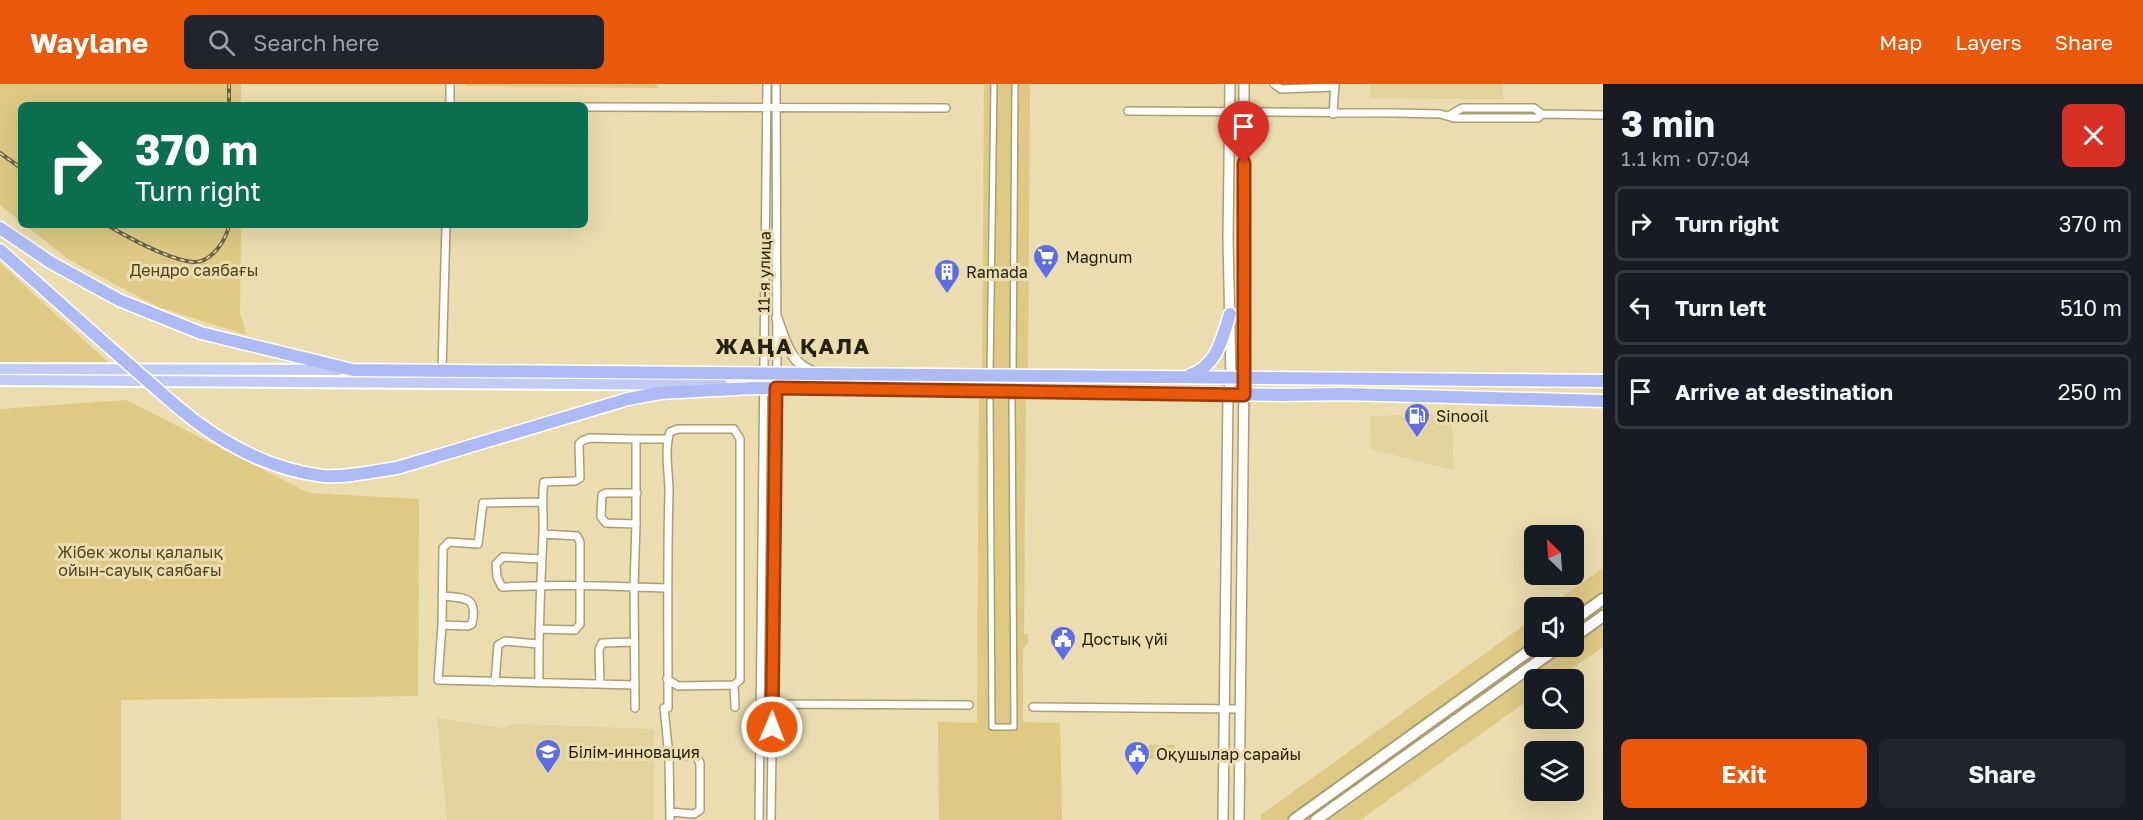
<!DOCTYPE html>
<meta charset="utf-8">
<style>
body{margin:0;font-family:"Golos Text",sans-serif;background:#20242c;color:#f1f3f6;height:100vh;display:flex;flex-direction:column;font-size:22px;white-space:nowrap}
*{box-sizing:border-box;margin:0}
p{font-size:20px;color:#9ea1a6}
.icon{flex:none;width:33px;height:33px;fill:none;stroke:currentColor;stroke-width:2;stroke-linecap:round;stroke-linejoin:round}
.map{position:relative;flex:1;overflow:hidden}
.drawer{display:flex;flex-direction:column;background:#171b24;width:540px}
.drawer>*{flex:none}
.hud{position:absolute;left:18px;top:18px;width:570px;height:126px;border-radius:9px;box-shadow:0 6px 24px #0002;background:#0b6e4f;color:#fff;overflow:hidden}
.needle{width:39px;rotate:335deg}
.controls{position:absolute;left:1524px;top:441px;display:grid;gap:12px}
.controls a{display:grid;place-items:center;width:60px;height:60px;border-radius:9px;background:#171b24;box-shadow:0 6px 24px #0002;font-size:30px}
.pin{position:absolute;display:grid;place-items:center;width:51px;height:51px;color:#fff;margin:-62px -26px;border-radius:50% 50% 50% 0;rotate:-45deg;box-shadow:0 0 6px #0007}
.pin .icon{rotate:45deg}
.me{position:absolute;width:66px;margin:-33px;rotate:1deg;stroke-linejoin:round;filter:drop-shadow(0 0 4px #0008)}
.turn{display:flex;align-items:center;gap:21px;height:126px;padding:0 18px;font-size:27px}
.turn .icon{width:78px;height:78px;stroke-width:2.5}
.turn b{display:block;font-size:42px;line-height:51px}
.round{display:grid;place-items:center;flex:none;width:63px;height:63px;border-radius:9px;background:#20242c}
.overview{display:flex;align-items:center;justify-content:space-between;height:102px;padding:0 18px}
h1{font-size:36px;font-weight:700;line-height:45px}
.action{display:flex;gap:12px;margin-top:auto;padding:12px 18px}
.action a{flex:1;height:69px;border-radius:9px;background:#ea580c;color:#fff;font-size:24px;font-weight:700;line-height:69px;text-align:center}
.action a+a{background:#20242c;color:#f1f3f6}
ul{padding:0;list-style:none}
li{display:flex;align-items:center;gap:18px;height:75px;margin:0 12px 9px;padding:0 6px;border:3px solid #363941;border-radius:9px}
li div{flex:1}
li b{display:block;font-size:22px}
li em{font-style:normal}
header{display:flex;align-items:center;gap:36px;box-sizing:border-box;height:84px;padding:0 30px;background:#ea580c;color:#fff}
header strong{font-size:28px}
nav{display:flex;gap:33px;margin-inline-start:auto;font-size:21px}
.search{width:420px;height:54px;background:#20242c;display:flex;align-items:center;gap:15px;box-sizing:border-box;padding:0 21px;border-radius:9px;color:#9ea1a6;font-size:22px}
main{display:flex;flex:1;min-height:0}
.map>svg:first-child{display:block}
</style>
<header>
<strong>Waylane</strong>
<div class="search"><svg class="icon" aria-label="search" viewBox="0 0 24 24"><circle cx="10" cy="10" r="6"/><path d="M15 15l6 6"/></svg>Search here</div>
<nav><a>Map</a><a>Layers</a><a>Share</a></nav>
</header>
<main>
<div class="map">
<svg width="1603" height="736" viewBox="0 0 1603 736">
<rect width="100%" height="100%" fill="#ebddaf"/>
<!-- built -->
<path fill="#e2d29c" d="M1370 0H1503V15L1370 14Z
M1452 330 1453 386 1371 365 1370 332Z
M437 634 503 644 514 640 654 645V736H447Z"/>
<!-- green -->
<path fill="#deca84" d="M0 0H241V21H21V138L0 121Z
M467 0H658V4L467 2Z
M984 0H1030L1028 286H982Z
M25 141H241L240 229 247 251 158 223 68 175Z
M0 179 111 281 0 280Z
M1026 311 1024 550H1028V559L1023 565V638L1060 639 1062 736H939L938 638 977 639 979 312Z
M126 316 309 409 419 415 418 612 121 616V736H0V325Z
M1603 484V508L1574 529V524L1548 523Z
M1534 534V557L1284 736H1261V731Z
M1603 540V563L1557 595 1534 596V612L1360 736H1329Z
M1545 563H1552L1309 736H1302Z
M1149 661H1175V675H1149Z"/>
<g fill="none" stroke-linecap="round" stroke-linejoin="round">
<defs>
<path id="pedestrian" d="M990 288 994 0
M1013 288 1015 0
M990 317 992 643H1014L1012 317"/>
<path id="minor" d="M1274 0 1281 5 1335 3
M450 21V0
M585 23 946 24
M1128 27 1395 29 1440 30 1454 34H1538L1542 30 1603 31
M1333 30 1335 0
M1450 31 1462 24H1534L1542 30
M442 287 446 141
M636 355H668
M543 418 483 419 478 460 449 458 443 464 442 541 438 596 635 601
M636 440 606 439 601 433 602 411 606 409H637
M442 541 468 542 472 540C478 512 465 514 442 512
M539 545 575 546 580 540V458L577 452 543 450
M667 595 678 602 734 601 740 596V355L734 345H678L670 348C664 366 669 389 669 408 667 480 668 552 668 624
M495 598 498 561 505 557 538 560
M539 599C538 549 541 499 543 449 544 432 541 415 544 398L575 397 580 394 579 360 582 357 589 354 636 355V440L634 503C590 501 546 501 502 503L497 493 496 480 503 473 541 475
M600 599 599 566 602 559 634 558
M734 601 735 623
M768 620 969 621
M1033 623 1240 625
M635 624 634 503 667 504
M664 624 669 672 670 736
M669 672H696L700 679V726L694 730 670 728
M759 736 767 0
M771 736 777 289 776 0"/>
<path id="tertiary" d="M777 234C785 256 790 280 814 288
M1223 736 1228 311 1231 294 1228 155 1230 0
M1239 736 1244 294V0"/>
<path id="secondary" d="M1574 536 1603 515
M1574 553 1603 532
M1294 736 1536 562
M1316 736 1560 562"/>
<path id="primary" d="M0 285 339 286
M0 296 723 301"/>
<path id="trunk" d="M0 144 50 178 119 216 201 249 353 286 1603 297
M0 166 109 263
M1190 291C1217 282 1222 255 1230 230
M174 320C217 357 266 385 323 392 347 394 374 387 397 384L628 315 660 309 754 304 1282 311 1344 310 1603 317"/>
</defs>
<!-- pedestrian casing -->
<use href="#pedestrian" stroke="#ab9e71" stroke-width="8"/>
<!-- minor casing -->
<use href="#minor" stroke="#ab9e71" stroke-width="10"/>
<!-- tertiary casing -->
<use href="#tertiary" stroke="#ab9e71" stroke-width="12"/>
<!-- secondary casing -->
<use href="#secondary" stroke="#ab9e71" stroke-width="14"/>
<!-- primary casing -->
<use href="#primary" stroke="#fff" stroke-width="14"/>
<!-- trunk casing -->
<use href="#trunk" stroke="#fff" stroke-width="15"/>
<!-- pedestrian -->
<use href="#pedestrian" stroke="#fff" stroke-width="5"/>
<!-- minor -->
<use href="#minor" stroke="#fff" stroke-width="7"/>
<!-- tertiary -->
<use href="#tertiary" stroke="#fff" stroke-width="9"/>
<!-- secondary -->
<use href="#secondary" stroke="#fff" stroke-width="10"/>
<!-- primary -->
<use href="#primary" stroke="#c2cbf6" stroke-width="10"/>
<!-- trunk -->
<use href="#trunk" stroke="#aebaf3" stroke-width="12"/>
<defs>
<path id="rail" d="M229 0V21
M0 69 21 84
M107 141C129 154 167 175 193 178 211 179 226 157 229 141"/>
</defs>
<!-- rail casing -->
<use href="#rail" stroke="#6b6347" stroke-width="4"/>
<!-- rail -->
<use href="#rail" stroke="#ebddaf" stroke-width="1.5" stroke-dasharray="4.5" stroke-linecap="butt"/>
<defs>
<path id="trunk-bridge" d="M109 263 174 320"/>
</defs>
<!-- trunk-bridge casing -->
<use href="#trunk-bridge" stroke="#fff" stroke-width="15" stroke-linecap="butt"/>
<!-- trunk-bridge -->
<use href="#trunk-bridge" stroke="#aebaf3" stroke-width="12"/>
</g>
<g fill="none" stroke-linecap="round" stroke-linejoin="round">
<defs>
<path id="route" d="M772 643 776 304 1244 311V79"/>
</defs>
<!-- route casing -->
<use href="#route" stroke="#983908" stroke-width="15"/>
<!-- route -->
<use href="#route" stroke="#ea580c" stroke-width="10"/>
</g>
<!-- icons -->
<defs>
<symbol id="supermarket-pin" viewBox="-11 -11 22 30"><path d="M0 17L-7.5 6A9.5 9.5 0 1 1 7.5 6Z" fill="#5d6de4" stroke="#ebddaf"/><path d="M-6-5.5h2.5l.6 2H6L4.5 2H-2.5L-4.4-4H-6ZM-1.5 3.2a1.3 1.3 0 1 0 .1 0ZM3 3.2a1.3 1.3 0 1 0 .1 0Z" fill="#fff"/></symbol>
<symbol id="building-pin" viewBox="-11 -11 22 30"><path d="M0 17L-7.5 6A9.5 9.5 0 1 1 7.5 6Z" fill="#5d6de4" stroke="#ebddaf"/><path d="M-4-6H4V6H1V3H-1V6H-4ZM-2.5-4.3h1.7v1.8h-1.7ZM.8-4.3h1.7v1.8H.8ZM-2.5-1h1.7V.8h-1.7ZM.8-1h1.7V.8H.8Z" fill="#fff"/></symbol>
<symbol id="fuel-pin" viewBox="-11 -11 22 30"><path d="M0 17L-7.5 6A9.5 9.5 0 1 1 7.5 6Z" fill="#5d6de4" stroke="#ebddaf"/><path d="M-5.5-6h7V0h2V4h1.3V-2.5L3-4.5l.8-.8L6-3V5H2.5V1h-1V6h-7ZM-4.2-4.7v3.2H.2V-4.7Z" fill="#fff"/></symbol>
<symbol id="civic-pin" viewBox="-11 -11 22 30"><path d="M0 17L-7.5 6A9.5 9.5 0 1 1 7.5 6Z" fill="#5d6de4" stroke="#ebddaf"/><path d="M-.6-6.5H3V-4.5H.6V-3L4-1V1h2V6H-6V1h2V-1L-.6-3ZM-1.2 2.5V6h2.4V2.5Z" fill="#fff"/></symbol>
<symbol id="school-pin" viewBox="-11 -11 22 30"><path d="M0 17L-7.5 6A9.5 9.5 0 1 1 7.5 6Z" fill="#5d6de4" stroke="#ebddaf"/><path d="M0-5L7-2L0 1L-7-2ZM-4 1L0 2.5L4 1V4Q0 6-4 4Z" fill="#fff"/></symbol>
</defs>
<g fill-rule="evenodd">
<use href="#supermarket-pin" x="1031" y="158" width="30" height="40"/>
<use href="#building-pin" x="932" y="173" width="30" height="40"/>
<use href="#fuel-pin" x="1402" y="317" width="30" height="40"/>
<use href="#civic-pin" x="1048" y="540" width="30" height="40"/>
<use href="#school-pin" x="533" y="653" width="30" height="40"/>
<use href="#civic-pin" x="1122" y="655" width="30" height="40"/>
</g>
<g text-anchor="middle" stroke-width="6" stroke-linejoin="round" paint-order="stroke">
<!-- poi labels -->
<g font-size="16" fill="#26210f" stroke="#ebddaf" text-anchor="start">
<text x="1066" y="179">Magnum</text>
<text x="966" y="194">Ramada</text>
<text x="1436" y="338">Sinooil</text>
<text x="1082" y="561">Достық үйі</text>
<text x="568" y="674">Білім-инновация</text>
<text x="1156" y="676">Оқушылар сарайы</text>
</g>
<!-- park labels -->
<g font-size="16" fill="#4f441c" stroke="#ebddaf">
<text x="194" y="192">Дендро саябағы</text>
<text x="140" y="474">Жібек жолы қалалық<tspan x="140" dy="18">ойын-сауық саябағы</tspan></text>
</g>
<!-- street labels -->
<g font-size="16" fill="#26210f" stroke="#ebddaf">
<text transform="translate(764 188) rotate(-89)" y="6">11-я улица</text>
</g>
<!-- district labels -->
<g font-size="22" font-weight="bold" letter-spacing="1.5" fill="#26210f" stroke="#ebddaf">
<text x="793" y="270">ЖАҢА ҚАЛА</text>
</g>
</g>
</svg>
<div class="controls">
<a><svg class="needle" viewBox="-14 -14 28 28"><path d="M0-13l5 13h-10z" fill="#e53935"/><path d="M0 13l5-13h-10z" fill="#9ea1a6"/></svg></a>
<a><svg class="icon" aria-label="sound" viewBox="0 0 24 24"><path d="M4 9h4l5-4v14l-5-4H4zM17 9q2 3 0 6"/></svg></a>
<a><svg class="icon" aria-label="search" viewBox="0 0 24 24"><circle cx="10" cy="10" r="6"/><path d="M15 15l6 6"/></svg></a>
<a><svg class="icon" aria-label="layers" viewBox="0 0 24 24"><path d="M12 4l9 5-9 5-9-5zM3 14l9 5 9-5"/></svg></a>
</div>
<div class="pin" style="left:1244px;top:79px;background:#d93025"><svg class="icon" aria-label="arrive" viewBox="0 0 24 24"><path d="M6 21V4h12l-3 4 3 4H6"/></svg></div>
<svg class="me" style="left:772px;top:643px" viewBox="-20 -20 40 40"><circle r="17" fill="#ea580c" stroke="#fff" stroke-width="3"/><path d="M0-11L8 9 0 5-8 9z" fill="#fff"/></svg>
<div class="hud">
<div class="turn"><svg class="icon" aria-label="right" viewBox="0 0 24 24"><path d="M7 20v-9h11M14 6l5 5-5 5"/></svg><div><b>370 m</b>Turn right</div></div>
</div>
</div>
<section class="drawer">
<div class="overview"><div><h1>3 min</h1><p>1.1 km · 07:04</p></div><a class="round" style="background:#d93025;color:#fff"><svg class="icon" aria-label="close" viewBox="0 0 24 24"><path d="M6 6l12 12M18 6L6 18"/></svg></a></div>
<ul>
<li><svg class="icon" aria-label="right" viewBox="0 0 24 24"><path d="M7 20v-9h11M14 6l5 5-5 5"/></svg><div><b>Turn right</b></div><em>370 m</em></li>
<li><svg class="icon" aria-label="left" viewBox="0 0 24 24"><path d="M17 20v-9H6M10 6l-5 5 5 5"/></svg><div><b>Turn left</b></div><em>510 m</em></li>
<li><svg class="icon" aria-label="arrive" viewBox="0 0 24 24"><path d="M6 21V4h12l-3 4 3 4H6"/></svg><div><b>Arrive at destination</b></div><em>250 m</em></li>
</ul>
<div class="action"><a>Exit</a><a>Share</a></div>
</section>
</main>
